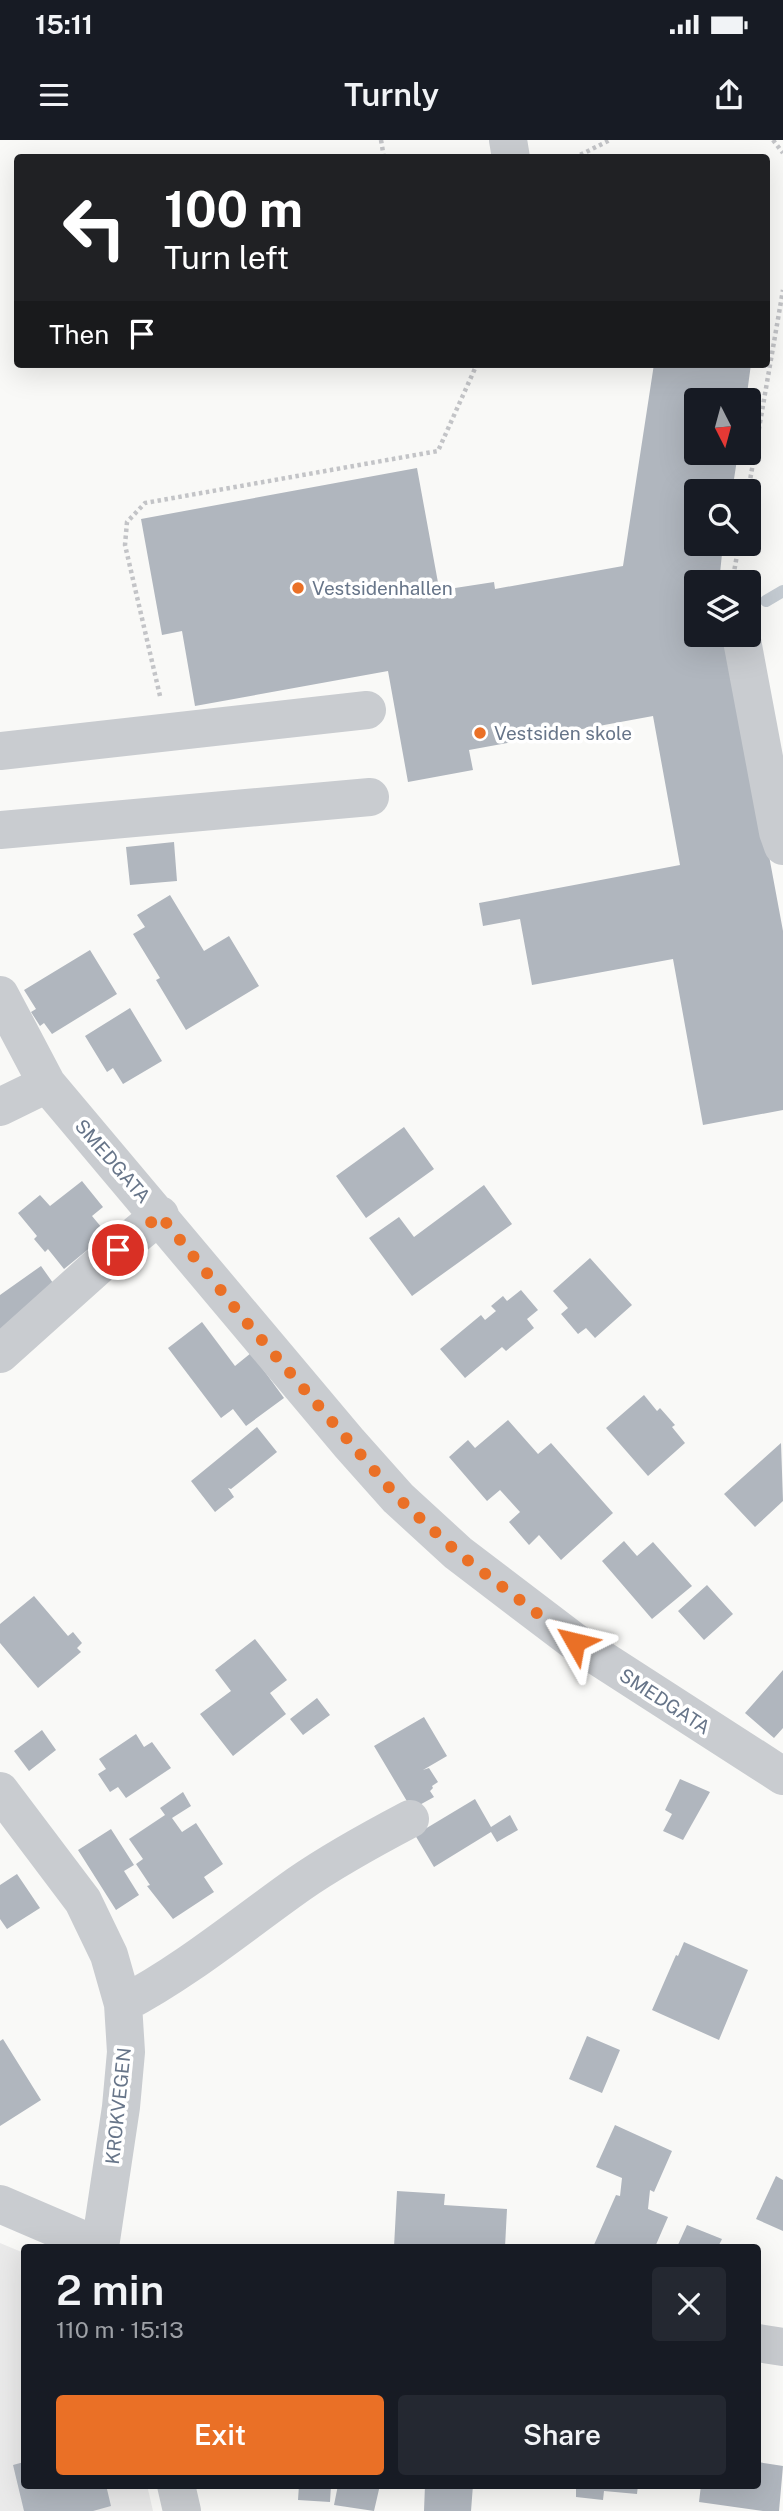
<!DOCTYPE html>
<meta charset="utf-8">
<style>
body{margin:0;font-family:"Public Sans",sans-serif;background:#242831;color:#f1f3f6;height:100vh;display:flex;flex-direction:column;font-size:26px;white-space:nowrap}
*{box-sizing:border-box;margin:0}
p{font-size:23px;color:#9ea1a6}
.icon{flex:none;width:38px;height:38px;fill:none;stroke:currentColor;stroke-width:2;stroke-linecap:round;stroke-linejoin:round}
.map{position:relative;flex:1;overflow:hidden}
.drawer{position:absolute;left:21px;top:2104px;width:740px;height:245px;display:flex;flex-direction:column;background:#171b24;border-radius:7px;box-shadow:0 7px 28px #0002}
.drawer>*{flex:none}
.banner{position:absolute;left:14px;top:14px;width:756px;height:214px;border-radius:7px;box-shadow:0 7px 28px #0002;background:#202124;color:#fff;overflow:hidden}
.needle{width:46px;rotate:174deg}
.controls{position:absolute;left:684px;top:248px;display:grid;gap:14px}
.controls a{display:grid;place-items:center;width:77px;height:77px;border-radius:7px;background:#171b24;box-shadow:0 7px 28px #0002;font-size:35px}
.pin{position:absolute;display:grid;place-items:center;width:60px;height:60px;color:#fff;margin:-30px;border:4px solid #fff;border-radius:50%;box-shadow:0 2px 7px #0007}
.me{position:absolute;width:77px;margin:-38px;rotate:307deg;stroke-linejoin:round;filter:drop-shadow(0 0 5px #0008)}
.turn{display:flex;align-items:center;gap:24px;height:147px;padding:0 35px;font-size:32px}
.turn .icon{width:91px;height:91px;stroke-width:2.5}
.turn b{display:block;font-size:49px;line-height:60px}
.then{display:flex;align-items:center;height:66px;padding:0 35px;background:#0003;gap:14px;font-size:26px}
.round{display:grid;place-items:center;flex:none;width:74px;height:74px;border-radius:7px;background:#242831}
.summary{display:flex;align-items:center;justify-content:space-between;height:119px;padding:0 35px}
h1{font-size:42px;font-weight:600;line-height:52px}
.action{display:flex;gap:14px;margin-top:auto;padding:14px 35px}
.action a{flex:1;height:80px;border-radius:7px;background:#ea7026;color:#fff;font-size:28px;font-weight:600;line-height:80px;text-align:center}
.action a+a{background:#242831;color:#f1f3f6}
.status{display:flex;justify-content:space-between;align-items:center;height:49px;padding:0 35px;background:#171b24;direction:ltr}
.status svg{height:19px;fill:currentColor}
header{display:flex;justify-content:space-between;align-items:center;height:91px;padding:0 35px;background:#171b24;font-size:32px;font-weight:600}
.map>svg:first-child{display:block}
</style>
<div class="status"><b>15:11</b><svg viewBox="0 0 49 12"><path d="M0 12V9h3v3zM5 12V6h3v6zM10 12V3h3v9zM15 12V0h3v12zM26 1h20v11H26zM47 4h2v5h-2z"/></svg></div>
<header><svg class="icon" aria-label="menu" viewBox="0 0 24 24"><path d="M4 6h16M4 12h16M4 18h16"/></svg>Turnly<svg class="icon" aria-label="share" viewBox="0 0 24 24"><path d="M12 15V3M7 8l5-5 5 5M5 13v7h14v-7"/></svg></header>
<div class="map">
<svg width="783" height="2371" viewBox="0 0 783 2371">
<rect width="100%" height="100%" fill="#f9f9f7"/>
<!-- built -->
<path fill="#eaeaea" d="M0 2103 24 2113V2345H147L153 2371H0Z"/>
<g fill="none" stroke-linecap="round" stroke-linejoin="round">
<!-- stream -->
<path stroke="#c4cbd2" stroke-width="12" d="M766 461 783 451"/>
</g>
<!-- building -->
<path fill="#b0b6be" d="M654 224H751L746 261H696V313H738L732 352H696V404H723L719 443H696V495H728L783 791V970L703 985 673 819 532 845 520 779 483 786 479 763 680 725 653 576 469 610 473 630 408 642 388 531 195 566 182 491 162 495 141 379 417 328 441 459 456 456 455 448 494 442 495 449 623 426Z
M174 702 177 741 130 745 126 707Z
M170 755 204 811 229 796 259 846 186 890 156 840 160 838 133 794 145 787 137 775Z
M90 810 117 854 52 894 44 883 40 886 31 872 36 869 24 850Z
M130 868 162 921 123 944 113 928 107 932 85 896Z
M404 987 434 1029 366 1078 336 1036Z
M82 1041 103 1067 92 1076 107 1094 64 1129 48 1109 45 1112 34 1099 37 1096 18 1073 40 1055 50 1066Z
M484 1045 512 1084 412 1156 369 1098 399 1077 414 1097Z
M590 1118 632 1165 595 1198 586 1188 578 1194 561 1174 568 1168 553 1151Z
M41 1126 58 1150 0 1192V1155Z
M521 1150 538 1170 527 1179 534 1188 506 1211 502 1207 465 1238 440 1209 481 1175 485 1180 496 1171 491 1166 503 1156 507 1161Z
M202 1182 235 1226 251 1213 284 1258 246 1286 233 1269 221 1278 168 1208Z
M644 1255 657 1271 660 1268 675 1285 672 1287 685 1303 648 1336 606 1288Z
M508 1280 538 1314 551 1303 613 1373 561 1420 539 1395 529 1405 509 1382 520 1372 500 1350 487 1361 449 1317 468 1300 475 1308Z
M257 1287 277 1312 231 1349 228 1348 234 1357 215 1372 191 1341Z
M781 1303 783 1361 755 1387 724 1354Z
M624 1401 637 1416 653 1402 692 1446 652 1479 602 1421Z
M707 1445 733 1474 704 1500 678 1471Z
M34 1456 68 1496 73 1492 82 1503 77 1508 81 1512 38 1548 0 1503V1484Z
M255 1499 287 1540 270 1553 286 1574 233 1616 200 1574 231 1551 215 1530Z
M783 1530V1588L774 1598 745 1573Z
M317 1558 330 1575 303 1595 290 1579Z
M424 1577 447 1616 423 1630 429 1628 438 1642 432 1646 433 1648 430 1651 434 1657 414 1668 408 1663 374 1606Z
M42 1590 56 1610 29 1631 14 1611Z
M136 1594 144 1607 152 1602 171 1628 126 1658 118 1647 110 1652 98 1634 106 1629 99 1619Z
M680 1639 710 1652 683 1700 663 1691 672 1674 665 1670Z
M183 1652 191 1666 172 1678 182 1692 196 1683 223 1724 204 1737 214 1752 173 1779 147 1746 150 1745 136 1724 143 1719 129 1699 165 1675 160 1668Z
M475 1659 491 1687 510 1675 518 1690 497 1702 491 1692 434 1727 415 1695Z
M111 1689 134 1725 124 1731 139 1755 116 1770 78 1710Z
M17 1734 40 1768 7 1789 0 1779V1745Z
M684 1802 748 1830 719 1900 652 1870 676 1815 678 1816Z
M587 1896 620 1910 602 1953 569 1939Z
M3 1899 41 1960 0 1986V1901Z
M615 1985 672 2011 654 2052 650 2050 648 2069 668 2077 655 2107H593L616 2055 620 2056 622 2038 596 2027Z
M776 2036 783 2040V2091L756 2079Z
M397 2051 445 2054 444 2065 507 2069 505 2107H394Z
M687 2085 722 2099 718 2107H677Z
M24 2322V2345H106L111 2366 93 2371H24L13 2325Z
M758 2322 783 2326 779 2371H763L699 2362 701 2345H758Z
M299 2345H331L330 2362 298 2360Z
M338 2345H380L374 2371 334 2365Z
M425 2345H473L471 2371H424Z
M561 2345H638L637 2354 604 2351 603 2360 576 2357V2348L561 2347Z"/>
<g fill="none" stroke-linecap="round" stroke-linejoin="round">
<!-- path -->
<path stroke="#c3c4c7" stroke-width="4.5" stroke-dasharray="3.5 3.5" stroke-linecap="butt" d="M381 0 384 18
M773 0 783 13
M574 18 610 0
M748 352 783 150
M732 443 739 404
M160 556 125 405 127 382 145 363 438 311 477 224"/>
<!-- minor -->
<path stroke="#c9ccd0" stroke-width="38" d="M508 0 511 18
M741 495 778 692 783 706
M0 611 367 570
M0 690 370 657
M0 855 47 944 349 1303 398 1358 458 1413 575 1502 783 1636
M0 967 47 944
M0 1214 97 1127 160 1075
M0 1651 83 1761 109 1815 123 1864 126 1912 121 1967 100 2107
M123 1864C186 1831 241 1785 299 1744 335 1719 372 1699 410 1679
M0 2064 100 2107
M758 2203 783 2207
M176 2345 182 2371"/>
</g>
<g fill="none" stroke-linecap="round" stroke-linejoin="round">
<!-- route -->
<path stroke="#ea7026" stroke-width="12" stroke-dasharray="0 21.6" d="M118 1110 160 1075 248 1184 398 1358 458 1413 575 1502"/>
</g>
<!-- markers -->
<g fill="#ea7026" stroke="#fff" stroke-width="2.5">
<circle cx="298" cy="448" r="7"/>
<circle cx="480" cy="593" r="7"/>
</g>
<g text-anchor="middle" stroke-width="7" stroke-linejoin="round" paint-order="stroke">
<!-- poi labels -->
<g font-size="19" fill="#677589" stroke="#fff" text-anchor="start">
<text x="312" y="455">Vestsidenhallen</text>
<text x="494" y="600">Vestsiden skole</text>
</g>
<!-- street labels -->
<g font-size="19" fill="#677589" stroke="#fff">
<text transform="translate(113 1021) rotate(49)" y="7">SMEDGATA</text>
<text transform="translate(665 1561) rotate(33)" y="7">SMEDGATA</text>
<text transform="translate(118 1966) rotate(-84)" y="7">KROKVEGEN</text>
</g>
</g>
</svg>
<div class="controls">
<a><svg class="needle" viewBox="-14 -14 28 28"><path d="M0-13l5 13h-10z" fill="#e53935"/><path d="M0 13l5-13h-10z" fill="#9ea1a6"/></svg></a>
<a><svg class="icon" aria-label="search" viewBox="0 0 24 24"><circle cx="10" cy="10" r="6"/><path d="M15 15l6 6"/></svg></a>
<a><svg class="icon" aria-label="layers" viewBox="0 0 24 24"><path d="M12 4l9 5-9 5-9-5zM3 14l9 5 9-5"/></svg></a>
</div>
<div class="pin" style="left:118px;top:1110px;background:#d93025"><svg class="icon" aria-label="arrive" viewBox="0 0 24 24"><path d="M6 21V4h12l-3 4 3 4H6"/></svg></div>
<svg class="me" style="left:575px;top:1502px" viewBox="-20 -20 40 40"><path d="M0-17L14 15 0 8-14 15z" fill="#ea7026" stroke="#fff" stroke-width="4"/></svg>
<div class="banner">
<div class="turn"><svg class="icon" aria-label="left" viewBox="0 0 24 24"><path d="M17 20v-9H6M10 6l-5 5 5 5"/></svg><div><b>100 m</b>Turn left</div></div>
<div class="then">Then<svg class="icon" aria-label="arrive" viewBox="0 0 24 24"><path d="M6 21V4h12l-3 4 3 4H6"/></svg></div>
</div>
<section class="drawer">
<div class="summary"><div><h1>2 min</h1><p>110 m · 15:13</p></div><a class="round"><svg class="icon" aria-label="close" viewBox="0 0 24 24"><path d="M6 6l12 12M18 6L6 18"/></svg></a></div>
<div class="action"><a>Exit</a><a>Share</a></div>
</section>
</div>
